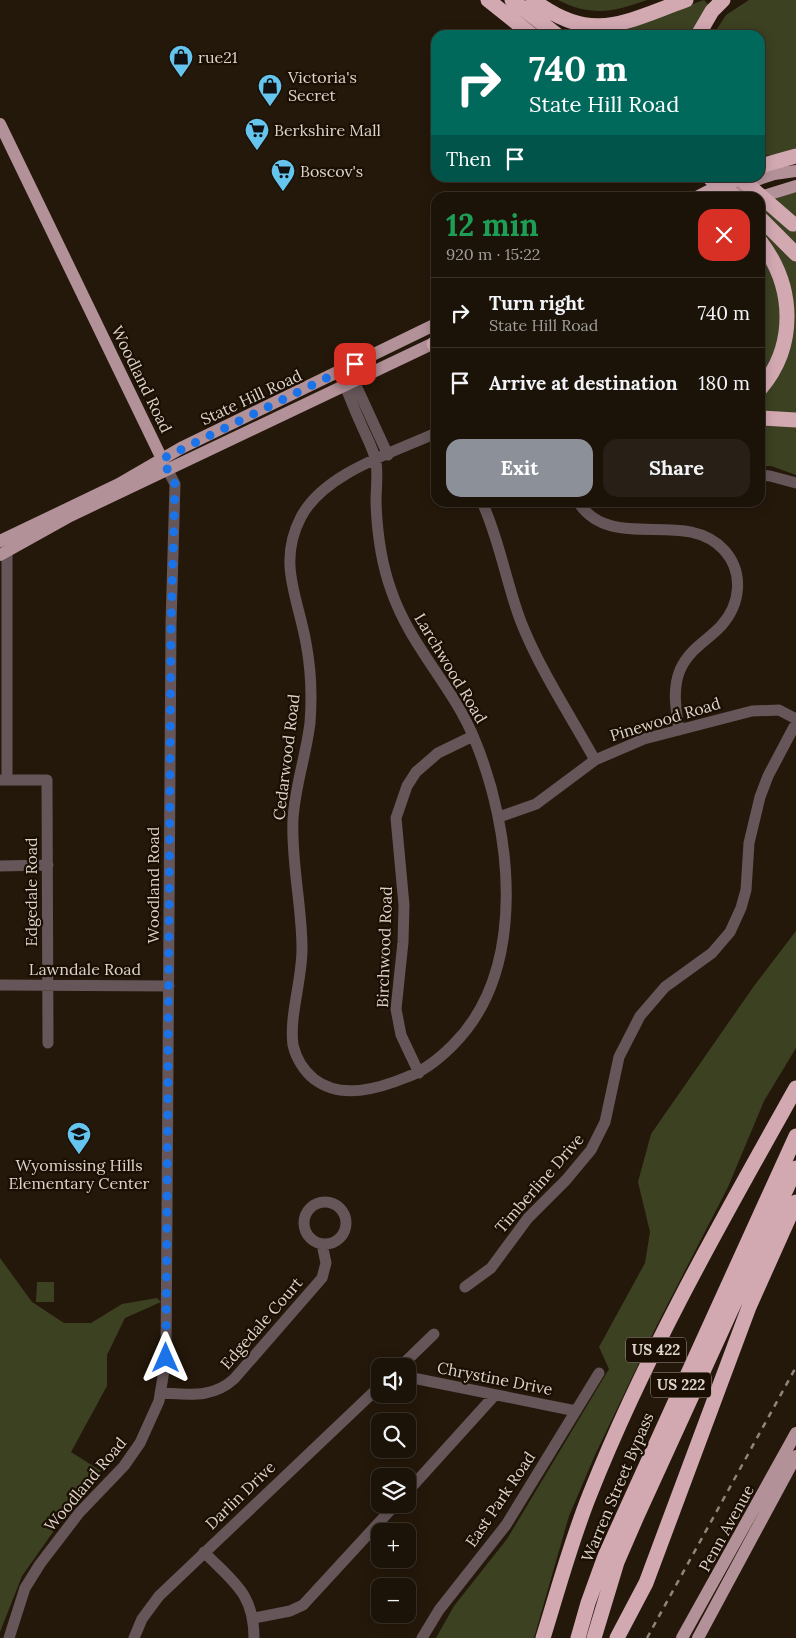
<!DOCTYPE html>
<meta charset="utf-8">
<style>
body{margin:0;font-family:Lora,serif;background:#282016;color:#f1f3f6;height:100vh;display:flex;flex-direction:column;font-size:19px;white-space:nowrap}
*{box-sizing:border-box;margin:0}
p{font-size:16px;color:#a09e9c}
.icon{flex:none;width:28px;height:28px;fill:none;stroke:currentColor;stroke-width:2;stroke-linecap:round;stroke-linejoin:round}
.map{position:relative;flex:1;overflow:hidden}
.details{position:absolute;left:431px;top:192px;width:334px;height:315px;display:flex;flex-direction:column;background:#1b1208;border-radius:15px;box-shadow:0 2px 12px #0003,0 0 0 1px #393229}
.details>*{flex:none}
.hud{position:absolute;left:431px;top:30px;width:334px;height:152px;border-radius:15px;box-shadow:0 2px 12px #0003,0 0 0 1px #393229;background:#00695c;color:#fff;overflow:hidden}
.buttons{position:absolute;left:371px;top:1358px;display:grid;gap:10px}
.buttons a{display:grid;place-items:center;width:45px;height:45px;border-radius:10px;background:#1b1208;box-shadow:0 2px 12px #0003,0 0 0 1px #393229;font-size:25px}
.pin{position:absolute;display:grid;place-items:center;width:42px;height:42px;color:#fff;margin:-21px;border-radius:10px;box-shadow:0 2px 8px #0006}
.me{position:absolute;width:55px;margin:-28px;rotate:0deg;stroke-linejoin:round;filter:drop-shadow(0 0 4px #0008)}
.turn{display:flex;align-items:center;gap:18px;height:105px;padding:0 15px;font-size:22px}
.turn .icon{width:65px;height:65px;stroke-width:2.5}
.turn b{display:block;font-size:35px;line-height:42px}
.then{display:flex;align-items:center;height:48px;padding:0 15px;background:#0003;gap:10px;font-size:19px}
.round{display:grid;place-items:center;flex:none;width:52px;height:52px;border-radius:15px;background:#282016}
.overview{display:flex;align-items:center;justify-content:space-between;height:85px;padding:0 15px}
h1{font-size:30px;font-weight:800;line-height:38px;color:#1e9e55}
.action{display:flex;gap:10px;margin-top:auto;padding:10px 15px}
.action a{flex:1;height:58px;border-radius:15px;background:#8c9099;color:#fff;font-size:20px;font-weight:800;line-height:58px;text-align:center}
.action a+a{background:#282016;color:#f1f3f6}
ul{padding:0;list-style:none}
li{display:flex;align-items:center;gap:15px;height:70px;padding:0 15px;border-top:1px solid #393229}
li div{flex:1}
li b{display:block;font-size:19px}
li em{font-style:normal}
.map>svg:first-child{display:block}
</style>
<div class="map">
<svg width="796" height="1638" viewBox="0 0 796 1638">
<rect width="100%" height="100%" fill="#24180a"/>
<!-- green -->
<path fill="#3c4122" d="M558 0H647C613 12 592 17 558 0Z
M704 0 710 6 693 35H577L569 29C616 38 660 15 704 0Z
M749 0H796V148L779 154 763 156 760 152V35H713L726 15Z
M796 192V475L771 466H760V204Z
M796 931V1048L764 1101 728 1187 657 1325 595 1455 569 1516 534 1638H436L454 1606 507 1539 609 1369 599 1347 645 1263 650 1232 638 1182 651 1134 754 986Z
M0 1258 32 1302 64 1323H91L122 1304 157 1298 161 1302 125 1318 107 1355V1386L71 1452 101 1471 53 1532 22 1576 0 1632Z
M37 1282H54V1302H36Z"/>
<g fill="none" stroke-linecap="round" stroke-linejoin="round">
<!-- minor -->
<path stroke="#665659" stroke-width="11" d="M348 368 388 455
M339 372C347 389 353 407 361 424 366 436 374 450 376 462 378 475 376 489 376 502 377 532 381 562 391 590 410 646 452 685 474 738 512 829 529 969 453 1045 440 1058 424 1071 407 1077 378 1089 341 1100 314 1079 304 1071 296 1058 293 1045 289 1017 302 980 302 949 302 905 291 863 293 819 295 786 306 756 310 723 312 697 311 669 306 643 298 597 277 563 301 517 324 473 392 453 436 433
M760 475 770 476 796 483
M482 502C500 541 506 583 521 622 540 670 570 715 595 760
M578 502C612 554 685 507 724 550 744 572 741 604 721 626 707 641 689 649 680 670 672 690 676 709 679 730
M5 544 7 551V780
M0 780H47L48 1043
M499 817 536 804 595 760 644 739 752 711 779 710 796 719
M0 866 48 865
M0 985 169 986
M419 1073 401 1035 396 1009 403 942 404 905 396 818 407 786 416 772 438 753 473 736
M304 1223a21 21 0 1 1 42 0a21 21 0 1 1-42 0Z
M465 1287 491 1268 528 1218 566 1180 591 1150 605 1122 619 1057 640 1016 665 987 712 953 730 932 741 908 746 890 749 843 760 797 768 776 796 723
M401 1366 434 1334
M408 1377 576 1411
M160 1393C188 1394 212 1399 234 1379L322 1278 326 1263 322 1244
M408 1491 494 1396
M204 1552C233 1582 254 1593 254 1638
M254 1618 290 1611 303 1605 396 1504
M9 1638 25 1588 40 1564 79 1513 124 1466 140 1443 159 1401 166 1358 171 624 175 484 164 463
M134 1638 142 1619 159 1596 380 1386
M422 1638 439 1610 506 1525 599 1373"/>
<!-- major -->
<path stroke="#b39198" stroke-width="12" d="M0 124 162 459
M738 186 774 174 796 171
M757 198 796 186
M0 541 119 484 181 448 436 324
M0 555 70 516 436 342
M682 1638 796 1433
M698 1638 796 1456"/>
<!-- highway -->
<path stroke="#d2a8b1" stroke-width="15" d="M488 0 532 35
M512 0 557 35
M533 0C592 45 624 22 686 0
M698 35 712 11 723 0
M760 166 796 156
M698 198 737 178
M760 218 796 254
M760 241C796 288 796 347 760 389
M434 344 436 343
M760 418 796 420
M543 1638C558 1590 571 1541 590 1494 646 1353 722 1220 796 1088
M578 1638 588 1603 605 1556 796 1136
M594 1638 617 1562 637 1516 796 1168
M617 1638 646 1583 749 1307 796 1202"/>
<!-- rail -->
<path stroke="#8f857a" stroke-width="2.5" stroke-dasharray="6 6" stroke-linecap="butt" d="M647 1638 796 1367"/>
<!-- highway-bridge -->
<path stroke="#d2a8b1" stroke-width="15" d="M710 178 737 198
M740 178 793 224"/>
</g>
<g fill="none" stroke-linecap="round" stroke-linejoin="round">
<!-- route -->
<path stroke="#1a73e8" stroke-width="9" stroke-dasharray="0 16.2" d="M166 1358 171 624 175 484 162 459 355 364"/>
</g>
<!-- icons -->
<defs>
<symbol id="shop-pin" viewBox="-11 -11 22 30"><path d="M0 17L-7.5 6A9.5 9.5 0 1 1 7.5 6Z" fill="#65c5ee" stroke="#1b0f03"/><path d="M-5-2.5h2.3a2.7 3.5 0 0 1 5.4 0H5L5.5 6h-11ZM-1.5-2.5h3a1.5 2.3 0 0 0-3 0Z" fill="#111"/></symbol>
<symbol id="supermarket-pin" viewBox="-11 -11 22 30"><path d="M0 17L-7.5 6A9.5 9.5 0 1 1 7.5 6Z" fill="#65c5ee" stroke="#1b0f03"/><path d="M-6-5.5h2.5l.6 2H6L4.5 2H-2.5L-4.4-4H-6ZM-1.5 3.2a1.3 1.3 0 1 0 .1 0ZM3 3.2a1.3 1.3 0 1 0 .1 0Z" fill="#111"/></symbol>
<symbol id="school-pin" viewBox="-11 -11 22 30"><path d="M0 17L-7.5 6A9.5 9.5 0 1 1 7.5 6Z" fill="#65c5ee" stroke="#1b0f03"/><path d="M0-5L7-2L0 1L-7-2ZM-4 1L0 2.5L4 1V4Q0 6-4 4Z" fill="#111"/></symbol>
</defs>
<g fill-rule="evenodd">
<use href="#shop-pin" x="167" y="43" width="28" height="38"/>
<use href="#shop-pin" x="256" y="72" width="28" height="38"/>
<use href="#supermarket-pin" x="243" y="116" width="28" height="38"/>
<use href="#supermarket-pin" x="269" y="157" width="28" height="38"/>
<use href="#school-pin" x="65" y="1120" width="28" height="38"/>
</g>
<g text-anchor="middle" stroke-width="4.5" stroke-linejoin="round" paint-order="stroke">
<!-- shield labels -->
<g fill="#1b0f03" stroke="#a2988e" stroke-width="1">
<rect x="626" y="1337.5" width="60" height="25" rx="4"/>
<rect x="651" y="1372.5" width="60" height="25" rx="4"/>
</g>
<g font-size="15" font-weight="bold" fill="#dcd3ca">
<text x="656" y="1355">US 422</text>
<text x="681" y="1390">US 222</text>
</g>
<!-- poi labels -->
<g font-size="16" fill="#dcd3ca" stroke="#1b0f03" text-anchor="start">
<text x="198" y="63">rue21</text>
<text x="288" y="83">Victoria's<tspan x="288" dy="18">Secret</tspan></text>
<text x="274" y="136">Berkshire Mall</text>
<text x="300" y="177">Boscov's</text>
<text x="79" y="1171" text-anchor="middle">Wyomissing Hills<tspan x="79" dy="18">Elementary Center</tspan></text>
</g>
<!-- street labels -->
<g font-size="16" fill="#dcd3ca" stroke="#1b0f03">
<text transform="translate(142 379) rotate(64)" y="6">Woodland Road</text>
<text transform="translate(251 397) rotate(-25)" y="6">State Hill Road</text>
<text transform="translate(451 668) rotate(59)" y="6">Larchwood Road</text>
<text transform="translate(665 719) rotate(-17)" y="6">Pinewood Road</text>
<text transform="translate(286 757) rotate(-83)" y="6">Cedarwood Road</text>
<text transform="translate(153 885) rotate(-90)" y="6">Woodland Road</text>
<text transform="translate(31 892) rotate(-90)" y="6">Edgedale Road</text>
<text transform="translate(384 947) rotate(-88)" y="6">Birchwood Road</text>
<text x="85" y="975">Lawndale Road</text>
<text transform="translate(539 1183) rotate(-49)" y="6">Timberline Drive</text>
<text transform="translate(261 1323) rotate(-49)" y="6">Edgedale Court</text>
<text transform="translate(495 1378) rotate(11)" y="6">Chrystine Drive</text>
<text transform="translate(85 1484) rotate(-50)" y="6">Woodland Road</text>
<text transform="translate(617 1487) rotate(-67)" y="6">Warren Street Bypass</text>
<text transform="translate(240 1495) rotate(-44)" y="6">Darlin Drive</text>
<text transform="translate(500 1499) rotate(-56)" y="6">East Park Road</text>
<text transform="translate(726 1528) rotate(-61)" y="6">Penn Avenue</text>
</g>
</g>
</svg>
<div class="buttons">
<a><svg class="icon" aria-label="sound" viewBox="0 0 24 24"><path d="M4 9h4l5-4v14l-5-4H4zM17 9q2 3 0 6"/></svg></a>
<a><svg class="icon" aria-label="search" viewBox="0 0 24 24"><circle cx="10" cy="10" r="6"/><path d="M15 15l6 6"/></svg></a>
<a><svg class="icon" aria-label="layers" viewBox="0 0 24 24"><path d="M12 4l9 5-9 5-9-5zM3 14l9 5 9-5"/></svg></a>
<a>+</a>
<a>−</a>
</div>
<div class="pin" style="left:355px;top:364px;background:#d93025"><svg class="icon" aria-label="arrive" viewBox="0 0 24 24"><path d="M6 21V4h12l-3 4 3 4H6"/></svg></div>
<svg class="me" style="left:166px;top:1358px" viewBox="-20 -20 40 40"><path d="M0-17L14 15 0 8-14 15z" fill="#1a73e8" stroke="#fff" stroke-width="4"/></svg>
<div class="hud">
<div class="turn"><svg class="icon" aria-label="right" viewBox="0 0 24 24"><path d="M7 20v-9h11M14 6l5 5-5 5"/></svg><div><b>740 m</b>State Hill Road</div></div>
<div class="then">Then<svg class="icon" aria-label="arrive" viewBox="0 0 24 24"><path d="M6 21V4h12l-3 4 3 4H6"/></svg></div>
</div>
<section class="details">
<div class="overview"><div><h1>12 min</h1><p>920 m · 15:22</p></div><a class="round" style="background:#d93025;color:#fff"><svg class="icon" aria-label="close" viewBox="0 0 24 24"><path d="M6 6l12 12M18 6L6 18"/></svg></a></div>
<ul>
<li><svg class="icon" aria-label="right" viewBox="0 0 24 24"><path d="M7 20v-9h11M14 6l5 5-5 5"/></svg><div><b>Turn right</b><p>State Hill Road</p></div><em>740 m</em></li>
<li><svg class="icon" aria-label="arrive" viewBox="0 0 24 24"><path d="M6 21V4h12l-3 4 3 4H6"/></svg><div><b>Arrive at destination</b></div><em>180 m</em></li>
</ul>
<div class="action"><a>Exit</a><a>Share</a></div>
</section>
</div>
